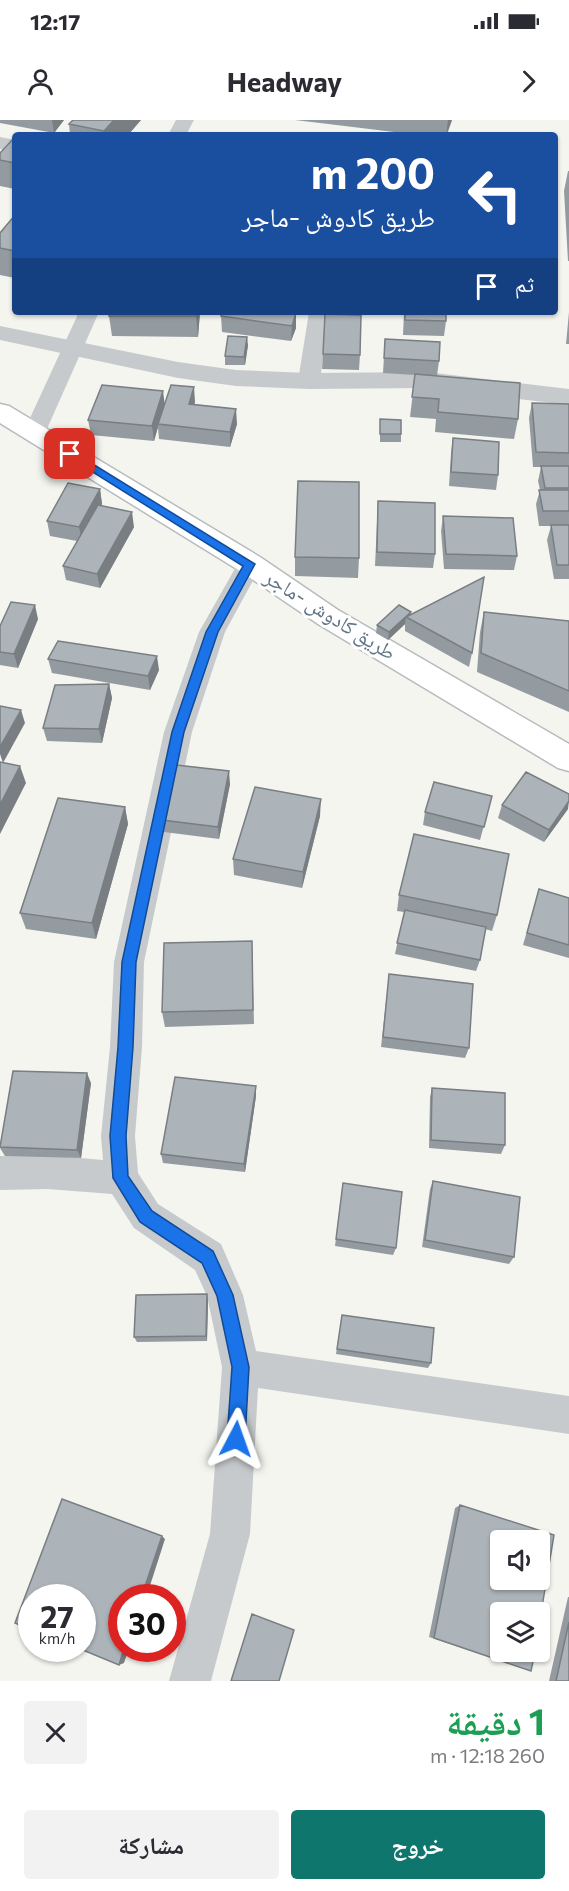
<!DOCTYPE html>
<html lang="ar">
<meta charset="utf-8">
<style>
body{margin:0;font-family:Commissioner,"Noto Naskh Arabic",sans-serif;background:#f2f2f3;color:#2b2b33;direction:rtl;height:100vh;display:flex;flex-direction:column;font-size:22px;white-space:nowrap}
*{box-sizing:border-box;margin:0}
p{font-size:20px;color:#7c7c81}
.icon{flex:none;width:33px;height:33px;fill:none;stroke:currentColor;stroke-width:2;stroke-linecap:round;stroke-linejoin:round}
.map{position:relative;height:1561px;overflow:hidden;direction:ltr}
.drawer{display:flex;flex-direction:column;background:#fff;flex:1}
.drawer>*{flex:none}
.hud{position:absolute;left:12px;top:12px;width:546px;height:183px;border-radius:6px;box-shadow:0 2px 4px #0004;direction:rtl;background:#1a4fa0;color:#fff;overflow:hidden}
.fabs{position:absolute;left:490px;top:1410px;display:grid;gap:12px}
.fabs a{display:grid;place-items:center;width:60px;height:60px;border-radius:6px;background:#fff;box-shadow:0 2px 4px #0004;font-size:30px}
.speed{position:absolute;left:18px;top:1464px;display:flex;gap:12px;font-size:30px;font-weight:700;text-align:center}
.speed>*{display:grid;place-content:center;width:78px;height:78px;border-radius:50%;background:#fff;box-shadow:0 2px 4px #0004;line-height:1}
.speed small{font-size:15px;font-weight:400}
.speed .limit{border:9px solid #d22;background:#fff;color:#111}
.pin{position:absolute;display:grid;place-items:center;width:51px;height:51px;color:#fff;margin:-26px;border-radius:12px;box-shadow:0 3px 9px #0006}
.me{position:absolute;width:66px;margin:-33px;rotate:4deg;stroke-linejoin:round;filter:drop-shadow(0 0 4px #0008)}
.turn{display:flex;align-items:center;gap:21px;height:126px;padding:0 24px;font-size:27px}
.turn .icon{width:78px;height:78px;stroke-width:2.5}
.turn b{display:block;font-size:42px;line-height:51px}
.then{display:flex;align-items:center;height:57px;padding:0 24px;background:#0003;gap:12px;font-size:22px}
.round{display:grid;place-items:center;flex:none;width:63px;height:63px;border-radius:6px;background:#f2f2f3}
.overview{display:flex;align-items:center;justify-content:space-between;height:102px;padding:0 24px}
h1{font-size:36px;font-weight:700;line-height:45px;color:#1e9e55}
.cta{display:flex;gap:12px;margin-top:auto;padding:12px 24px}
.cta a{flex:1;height:69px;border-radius:6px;background:#0f766e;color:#fff;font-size:24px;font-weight:700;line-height:69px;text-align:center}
.cta a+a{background:#f2f2f3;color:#2b2b33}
.status{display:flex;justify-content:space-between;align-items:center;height:42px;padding:0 30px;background:#fff;direction:ltr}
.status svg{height:16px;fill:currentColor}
header{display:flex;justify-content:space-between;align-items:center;height:78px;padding:0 24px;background:#fff;font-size:27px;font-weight:700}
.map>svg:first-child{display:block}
</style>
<div class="status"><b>12:17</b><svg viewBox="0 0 49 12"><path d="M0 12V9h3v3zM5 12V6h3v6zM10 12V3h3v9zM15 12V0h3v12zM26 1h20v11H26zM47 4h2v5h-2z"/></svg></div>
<header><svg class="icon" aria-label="forward" viewBox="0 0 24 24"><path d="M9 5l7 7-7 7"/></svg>Headway<svg class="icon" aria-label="person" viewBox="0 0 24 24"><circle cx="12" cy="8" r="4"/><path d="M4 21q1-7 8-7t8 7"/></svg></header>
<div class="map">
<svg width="569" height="1561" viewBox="0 0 569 1561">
<rect width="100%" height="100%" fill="#f5f5f0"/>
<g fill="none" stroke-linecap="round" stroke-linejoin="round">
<defs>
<path id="trunk" d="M0 284 9 286 260 437 338 490 569 624V651L558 648 318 504 240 451 0 303Z"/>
</defs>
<!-- trunk casing -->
<use href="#trunk" stroke="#b8bbbe" stroke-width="3"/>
<!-- minor -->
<path fill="#c7cacd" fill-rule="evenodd" d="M176 0H194L186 15H168Z
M0 17 15 20V32L0 29Z
M79 192H99L46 311 43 316 35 318 27 316 24 311Z
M309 192H329L320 261 317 266 309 268 301 266 298 261Z
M250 435 259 438 262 444 225 512 192 612 144 842 142 927 135 1016 138 1053 158 1084 221 1124 243 1175 256 1231 569 1276V1314L258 1268 250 1414 211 1561H169L210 1414 222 1247 207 1176 195 1150 134 1108 112 1074 47 1069 0 1070V1036L47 1035 103 1040 101 1016 110 927 114 842 164 612 199 512 241 438Z"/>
<!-- tertiary -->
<path fill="#c7cacd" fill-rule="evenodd" d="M0 206 178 242 236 250 309 253 427 252 569 269V285L427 268 309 269 236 266 178 258 0 220Z"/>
<!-- trunk -->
<use href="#trunk" fill="#fff" fill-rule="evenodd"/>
</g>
<!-- wall -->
<path fill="#949ba0" d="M0 0H64L54 13 0 3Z
M141 0 128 15H70L69 4Z
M295 0H452L447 15H419Z
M15 18V69L0 66V33Z
M568 51H569V141H568L564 71Z
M15 95V158L0 155V113Z
M110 192H200L198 217 112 216 109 196Z
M292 192 296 208 291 221 222 212 221 196Z
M351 192H372V194Z
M404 192H460V193H446V201L444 216 403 215Z
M569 192V224H566Z
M385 219 439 241 437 256 518 299 514 319 435 312 436 299 410 297 415 255 383 253Z
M248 225 245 245H225V236Z
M323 234 360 235 359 250 322 249Z
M195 282 194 284 237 304 230 327 159 319 158 307 154 321 91 315 88 300 164 284Z
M532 283 569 284V459H554L547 420 551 406H539L536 384 540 370 538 361 541 347H533L529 298Z
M380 299 401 314V322H380Z
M453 318 498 355 496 370 449 366 451 333Z
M100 369 102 384 101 386 134 407 100 468 66 460 63 446 77 421 50 416 47 401Z
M378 381 435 434 433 448 375 446Z
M443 396 517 436 514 450 444 449 441 411Z
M295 437 359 438 358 458 295 456Z
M411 492 410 495 472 533 469 547 405 511V504L388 520 376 513 377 505Z
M484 492 569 501V592L477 552 480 512Z
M38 499 18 548 0 545V506Z
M48 539 159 550 150 570 52 553Z
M109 564 112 578 102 623 47 621 43 608Z
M230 664 219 719 164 712 162 700Z
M492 676 480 720 423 705 425 692Z
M502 685 568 689 544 722 498 698Z
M125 687 128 704 96 819 26 809 20 793Z
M320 696 302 768 234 755 233 739Z
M539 769 569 778V838L523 825Z
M399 775 497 795 492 811 485 809 480 840 476 851 395 834 404 792 397 791Z
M252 821 254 904 165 907 162 892Z
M389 854 469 928 465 938 381 927Z
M91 963 81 1038 5 1036 0 1028Z
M432 968 505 1025 501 1034 429 1028 430 977Z
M256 976 245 1052 163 1043 161 1034Z
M433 1061 514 1137 509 1144 422 1127 430 1069Z
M343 1063 396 1128 393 1135 335 1126Z
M207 1174 208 1180 207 1221 137 1222 134 1217Z
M342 1195 431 1243 428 1248 336 1234Z
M460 1385 531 1551 429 1517 455 1388Z
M568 1477H569V1561H549Z"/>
<!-- shaded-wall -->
<path fill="#787e82" d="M52 0H64L54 13Z
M114 0H141L128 15H105L104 11Z
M448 0H452L446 15Z
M197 192H200L198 217 196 196Z
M296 193V208L291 221 292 206Z
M247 217 248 225 245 245 244 237Z
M194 267 195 282 190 299 189 284Z
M163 271 165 286 158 304V307L154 321 152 306Z
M236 289 237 304 230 327V312Z
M100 369 102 384 82 422 79 407Z
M132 392 134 407 100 468 97 454Z
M35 485 38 499 18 548 14 534Z
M411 492 410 499 406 497 405 504 388 520 389 512Z
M157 536 159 550 150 570 148 556Z
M109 564 112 578 102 623 99 609Z
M21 590 25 603 3 643 0 634V627Z
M20 646 26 663 0 714V685Z
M229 651 230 664 219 719 218 707Z
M321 679 320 696 302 768 303 752Z
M569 681 568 689 544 722 549 710Z
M125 687 128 704 96 819 92 803Z
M87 953 91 963 81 1038 77 1030Z
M256 966V976L245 1052 244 1044Z
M207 1174 208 1180 207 1221 206 1216Z
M162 1416 165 1419 146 1478H141Z
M124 1528H129L124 1543 119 1545Z"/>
<!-- building -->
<path fill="#acb4ba" stroke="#787e82" stroke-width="1.5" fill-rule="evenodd" d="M73 0H114L104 11 69 4Z
M14 18 15 43 0 40V33Z
M15 95V131L0 128V113Z
M110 192H197L196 196H109Z
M223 192H292L296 193 292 206 221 196Z
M405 192H446V201L405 200Z
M325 194 361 195 360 235 323 234Z
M228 216 247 217 244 237 225 236Z
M385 219 440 222 439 241 384 238Z
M415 254 520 263 518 299 438 292 439 279 412 277Z
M102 265 163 271 152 306 88 300Z
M171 265 194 267 189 284 236 289 230 312 158 304Z
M532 283 569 284V333L536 332Z
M380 299 401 300V314H380Z
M453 318 499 322 498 355 451 352Z
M541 346H569V368H545Z
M298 361 359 362V438L295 437Z
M68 363 100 369 79 407 47 401Z
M539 370H569V391H543Z
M378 381 435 383V434L377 432Z
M98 385 132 392 97 454 63 446Z
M443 396 513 398 517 436 446 434Z
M551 405H569V445H557Z
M484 457 472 533 406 497Z
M11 482 35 485 14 534 0 532V506Z
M399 485 411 492 389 512 377 505Z
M484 492 569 501V571L481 533Z
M58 521 157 536 148 556 48 539Z
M109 564 99 609 43 608 55 565Z
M0 586 21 590 0 627Z
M0 642 20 646 0 685Z
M176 645 229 651 218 707 162 700Z
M526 652 569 674V681L549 710 502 685Z
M434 662 492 676 484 707 425 692Z
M255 667 321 679 303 752 233 739Z
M58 678 125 687 92 803 20 793Z
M414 714 509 734 497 795 399 775Z
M539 769 569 778V825L527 813Z
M405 790 486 807 480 840 397 823Z
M252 821 253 890 162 892 164 823Z
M389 854 473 864 469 928 383 917Z
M13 951 87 953 77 1030 0 1027Z
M175 957 256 966 244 1044 161 1034Z
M432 968 505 973V1025L431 1020Z
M433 1061 520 1077 514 1137 425 1120Z
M343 1063 402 1072 396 1128 336 1119Z
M207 1174 206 1216 134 1217 136 1175Z
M342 1195 434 1208 431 1243 337 1229Z
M62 1379 162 1416 141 1478H122V1528H124L119 1545 78 1528H82V1478H32V1510L15 1503Z
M460 1385 554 1415 540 1499V1492H501V1532H535L531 1551 434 1518ZM501 1420H540V1460H501Z
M252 1494 294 1510 279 1561H231Z
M569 1502V1561H556Z"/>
<!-- route -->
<path fill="#1a73e8" stroke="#114b97" stroke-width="1.5" d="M70 330 255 444 218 512 184 612 136 842 133 927 126 1016 128 1056 152 1091 213 1131 233 1175 249 1247 245 1319 242 1325 236 1327 230 1325 227 1319 232 1247 217 1176 202 1143 140 1102 113 1058 110 1016 118 927 122 842 172 612 206 512 243 446 67 336 65 334Z"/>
<g text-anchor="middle" stroke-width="6" stroke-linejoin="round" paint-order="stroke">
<!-- street labels -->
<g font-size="21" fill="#617485" stroke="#fff">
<text transform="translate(330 495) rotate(32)" y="7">طريق كادوش -ماجر</text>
</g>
</g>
</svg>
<div class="fabs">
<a><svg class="icon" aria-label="sound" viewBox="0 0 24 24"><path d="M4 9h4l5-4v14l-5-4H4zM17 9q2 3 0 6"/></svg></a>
<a><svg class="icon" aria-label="layers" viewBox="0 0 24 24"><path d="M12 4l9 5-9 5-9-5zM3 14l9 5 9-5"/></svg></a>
</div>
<div class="speed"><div>27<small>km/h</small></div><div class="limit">30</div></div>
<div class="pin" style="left:70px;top:334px;background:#d93025"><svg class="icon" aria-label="arrive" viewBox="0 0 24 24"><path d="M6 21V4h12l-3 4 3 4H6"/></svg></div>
<svg class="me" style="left:236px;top:1319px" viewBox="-20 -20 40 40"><path d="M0-17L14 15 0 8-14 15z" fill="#1a73e8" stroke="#fff" stroke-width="4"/></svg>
<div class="hud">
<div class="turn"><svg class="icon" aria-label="left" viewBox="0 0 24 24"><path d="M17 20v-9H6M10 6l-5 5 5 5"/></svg><div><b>200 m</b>طريق كادوش -ماجر</div></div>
<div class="then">ثم<svg class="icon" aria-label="arrive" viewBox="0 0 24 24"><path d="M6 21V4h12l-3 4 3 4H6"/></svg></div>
</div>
</div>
<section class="drawer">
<div class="overview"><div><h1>1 دقيقة</h1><p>260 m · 12:18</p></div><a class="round"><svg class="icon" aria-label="close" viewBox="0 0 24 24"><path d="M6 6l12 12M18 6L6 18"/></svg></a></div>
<div class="cta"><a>خروج</a><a>مشاركة</a></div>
</section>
